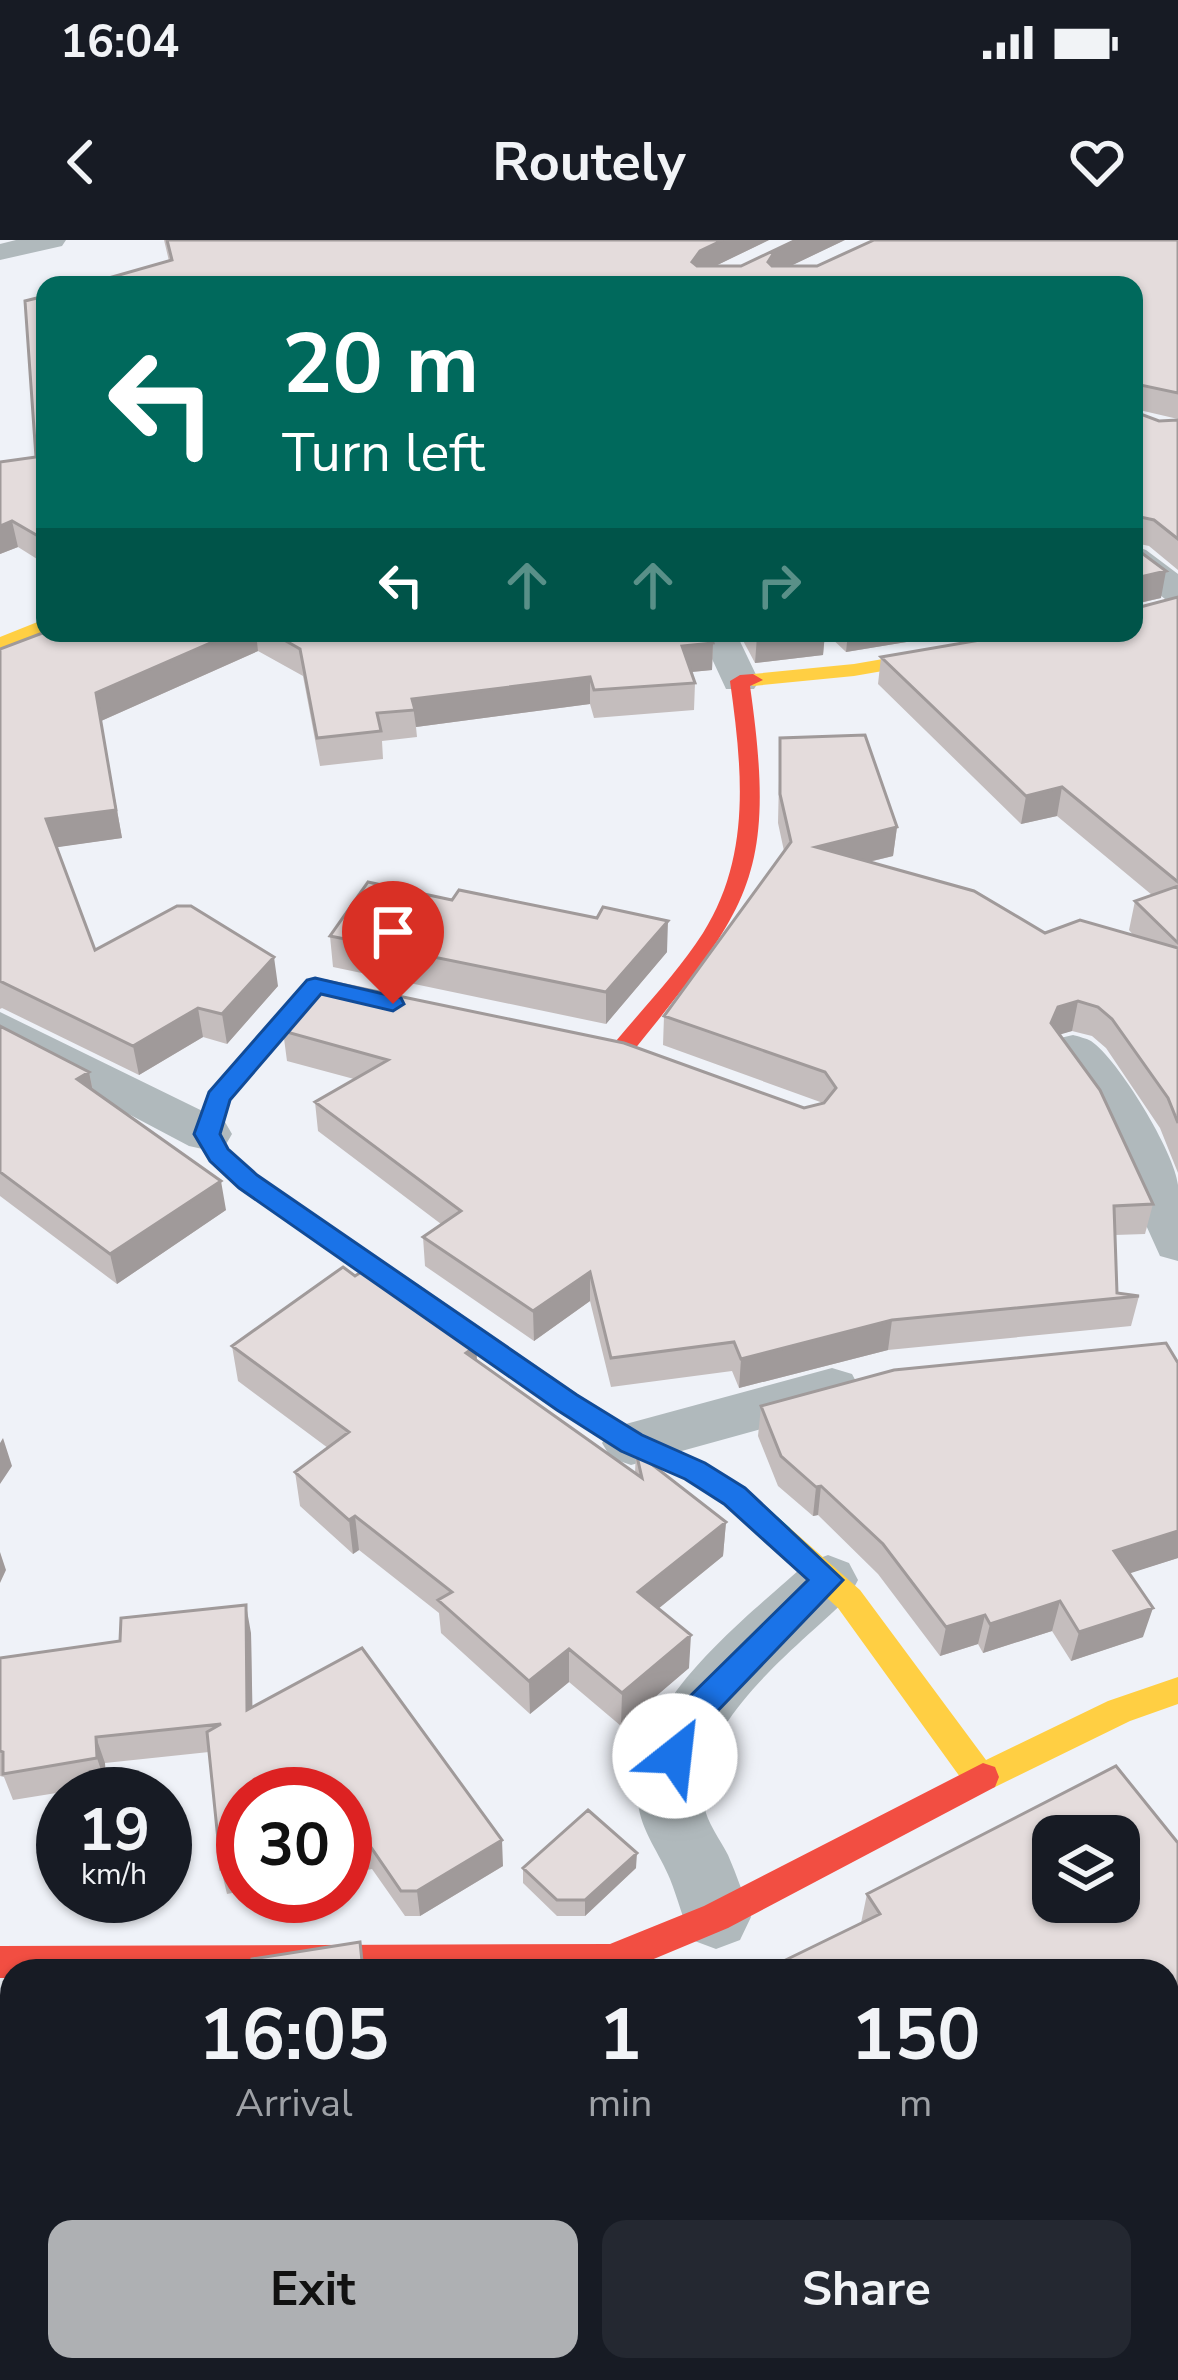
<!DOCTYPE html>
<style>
body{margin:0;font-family:"Nunito Sans",sans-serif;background:#242831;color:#f1f3f6;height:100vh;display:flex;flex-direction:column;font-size:45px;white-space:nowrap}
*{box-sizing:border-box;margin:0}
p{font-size:39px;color:#9ea1a6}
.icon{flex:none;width:66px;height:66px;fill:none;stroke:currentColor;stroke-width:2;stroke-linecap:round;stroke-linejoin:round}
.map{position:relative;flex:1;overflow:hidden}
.side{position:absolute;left:0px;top:1719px;width:1179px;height:423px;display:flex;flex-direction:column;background:#171b24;border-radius:36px 36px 0 0;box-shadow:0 3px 9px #0004}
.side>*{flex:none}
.guide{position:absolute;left:36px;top:36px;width:1107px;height:366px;border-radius:24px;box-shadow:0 3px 9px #0004;background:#00695c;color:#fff;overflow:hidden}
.buttons{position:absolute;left:1032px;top:1575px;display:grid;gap:24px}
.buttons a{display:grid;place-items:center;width:108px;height:108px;border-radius:24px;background:#171b24;box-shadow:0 3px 9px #0004;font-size:60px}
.speed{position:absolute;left:36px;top:1527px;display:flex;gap:24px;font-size:60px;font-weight:700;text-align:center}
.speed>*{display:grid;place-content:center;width:156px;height:156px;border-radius:50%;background:#171b24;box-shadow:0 3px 9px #0004;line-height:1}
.speed small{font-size:30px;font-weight:400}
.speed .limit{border:18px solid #d22;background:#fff;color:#111}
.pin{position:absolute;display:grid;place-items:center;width:102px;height:102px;color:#fff;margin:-123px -51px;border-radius:50% 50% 50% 0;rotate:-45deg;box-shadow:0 0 12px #0007}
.pin .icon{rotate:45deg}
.me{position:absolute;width:132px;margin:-66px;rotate:29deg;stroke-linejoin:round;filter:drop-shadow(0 0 9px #0008)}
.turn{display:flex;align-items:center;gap:42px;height:252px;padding:0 48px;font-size:54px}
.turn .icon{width:156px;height:156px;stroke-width:2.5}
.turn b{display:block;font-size:84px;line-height:102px}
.lanes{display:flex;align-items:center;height:114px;padding:0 48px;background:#0003;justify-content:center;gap:60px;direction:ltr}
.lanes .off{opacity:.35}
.eta{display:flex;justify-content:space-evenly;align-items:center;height:204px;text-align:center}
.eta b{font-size:72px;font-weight:700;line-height:84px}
.cta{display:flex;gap:24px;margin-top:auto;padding:24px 48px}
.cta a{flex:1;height:138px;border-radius:24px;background:#aeb0b3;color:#111;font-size:48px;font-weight:700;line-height:138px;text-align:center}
.cta a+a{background:#242831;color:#f1f3f6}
.status{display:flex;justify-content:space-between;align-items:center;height:84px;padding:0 60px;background:#171b24;direction:ltr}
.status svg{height:33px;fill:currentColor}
header{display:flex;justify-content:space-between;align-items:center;height:156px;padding:0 48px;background:#171b24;font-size:54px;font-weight:700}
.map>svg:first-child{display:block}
</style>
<div class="status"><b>16:04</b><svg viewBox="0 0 49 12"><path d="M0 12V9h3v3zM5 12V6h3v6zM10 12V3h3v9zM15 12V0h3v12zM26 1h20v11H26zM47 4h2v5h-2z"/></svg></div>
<header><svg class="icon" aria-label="back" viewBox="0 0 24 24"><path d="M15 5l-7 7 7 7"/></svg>Routely<svg class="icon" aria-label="heart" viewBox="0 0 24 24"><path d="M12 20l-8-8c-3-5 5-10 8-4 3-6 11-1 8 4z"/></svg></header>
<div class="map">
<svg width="1178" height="2140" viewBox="0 0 1178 2140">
<rect width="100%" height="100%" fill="#eff2f8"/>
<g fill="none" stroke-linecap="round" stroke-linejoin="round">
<!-- street -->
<path fill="#b0b9bc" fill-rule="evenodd" d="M16 0H66L62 6 0 20V4Z
M1134 306 1146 310 1178 334V362L1165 359 1134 334Z
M700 393H736L759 441 754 449H726Z
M0 772 225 882 232 894 225 906 207 910 189 906 0 806Z
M1073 795C1077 796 1088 799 1091 801 1118 819 1175 913 1178 945 1178 970 1178 996 1178 1021L1160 1016 1097 877 1049 810 1056 799Z
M832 1128 852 1134 860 1149 852 1164 631 1225 611 1218 602 1203 611 1188Z
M828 1315 849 1323 858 1340 849 1357C799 1406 690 1486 704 1565 707 1583 720 1599 728 1615 737 1636 744 1656 751 1677L740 1700 716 1709 692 1700C683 1680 678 1659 670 1639 660 1614 641 1591 638 1563 626 1468 745 1379 807 1323Z
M12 1880V1956L0 1960V1884Z
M464 2130H544L548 2140H468Z"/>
<!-- fast -->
<path fill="#16e098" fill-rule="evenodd" d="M315 738 419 763 423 768 411 775 320 753 230 860 219 894 228 910 257 935 577 1156 641 1195 705 1223 745 1248 790 1288 794 1296 790 1304 779 1308 768 1304 725 1264 685 1239 621 1211 557 1170 239 947 210 921 195 894 209 852 307 740Z"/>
<!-- slow -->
<path fill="#ffcf43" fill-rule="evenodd" d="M45 379V392L0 410V397Z
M1034 393H1075L1066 399 854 436 753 446 743 440 753 434 854 424Z
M779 1284 790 1288 860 1350 986 1520 1108 1461 1178 1437V1464L1130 1481 995 1547 980 1552 968 1548 838 1368 768 1304 764 1296 768 1288Z"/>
<!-- jam -->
<path fill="#f24e42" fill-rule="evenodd" d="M740 435 753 434 763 440 750 446C778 641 748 668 630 815L622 818 534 799 530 794 534 789 542 787 616 801C645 766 678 732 703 693 752 615 742 528 730 441Z
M983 1523 995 1527 999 1537 995 1547 728 1688 625 1731H12V1738H0V1706L610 1704 704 1666Z"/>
</g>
<!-- wall -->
<path fill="#c4bdbd" d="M164 0H769L715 26H741L845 0 790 26H817L1178 0V179L1135 169V172L1159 181 1178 180V330L1149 306 1135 303V308L1161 358 1136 364 1140 367 1178 357V933L1160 888 1106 808 1092 796 1072 791 1059 794 1153 964 1145 994 1115 995 1117 1053 1139 1056 1131 1086 888 1110 739 1148 732 1131 611 1147 590 1061 534 1101 425 1026 423 997 441 984 318 891 315 862 354 839 287 821 283 791 804 868 823 863 663 805 664 776 784 611 778 583 780 498 897 587 893 616 869 622 1045 693 1134 696 1129 690 1135 661 1152 655 1057 576 1021 584 878 444 881 417 1134 393V45L169 21Z
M45 56V324L18 307 0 314V222L36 217Z
M45 380V393H709L713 403 712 430 691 432 695 443 694 470 594 478 590 464 416 487 417 497 382 501 383 519 320 526 303 436 258 411 101 481 122 598 56 607 95 710 278 746 227 804 203 797 139 835 2 768 0 769V409L43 392 41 381Z
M739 393H825L823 415 755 423Z
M826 393H961L846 412Z
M330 696 667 712 606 784 333 727Z
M0 786 89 832 93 851 226 970 117 1044 0 956Z
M355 1036 476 1106 477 1121 635 1233 636 1212 726 1282 723 1316 658 1369 689 1428 621 1486 569 1442 530 1474 441 1393 439 1373 359 1310 353 1314 300 1266 295 1232 328 1208 238 1141 232 1106Z
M1178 1123V1318L1129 1333 1143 1397 1071 1421 1052 1391 983 1413 978 1404 940 1416 878 1334 818 1275 813 1276 778 1246 758 1196 761 1166Z
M251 1393 252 1467 503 1626 420 1676H405L372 1629 345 1634V1554H243V1651L227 1654 221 1629 209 1512 105 1523 106 1545 13 1560 4 1537 0 1536V1418Z
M1178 1603V1781L1174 1783 1168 1775 861 1683 867 1654Z
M523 1628H636L585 1676H557L523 1643Z"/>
<!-- shaded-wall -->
<path fill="#a09a9a" d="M723 0H769L699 34 692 22 700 11Z
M799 0H845L774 34 768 22 775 11Z
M12 281 18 307 0 314V286Z
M1166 331 1161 358 1134 364 1136 338Z
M233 393H256L258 411 101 481 122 598 52 608 46 579 96 453Z
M780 393H825L823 415 755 423 757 396Z
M848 393H961L846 412Z
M713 403 712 430 681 433 682 406Z
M590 437V464L416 487 412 459Z
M1062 547 1057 576 1021 584 1026 556Z
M897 587 893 616 813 635 816 607Z
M668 681 667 712 606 784V752Z
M274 717 278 746 227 804 222 774Z
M1078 761 1072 791 1052 797 1051 783 1058 767Z
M198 768 203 797 139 835 133 806Z
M89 832 95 862 77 839Z
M221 941 226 970 117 1044 110 1014Z
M590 1032V1061L534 1101 533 1071Z
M892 1080 888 1110 739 1148 741 1119Z
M476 1106 478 1140 466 1113Z
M3 1198 12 1226 0 1244V1203Z
M821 1246 818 1275 813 1276 816 1247Z
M355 1276 359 1310 353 1314 349 1280Z
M726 1282 723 1316 637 1386 638 1352Z
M1178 1291V1318L1106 1341 1114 1311Z
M0 1312 6 1330 0 1343Z
M1060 1361 1052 1391 983 1413 990 1384Z
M246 1365 251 1393 253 1496 247 1470Z
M1153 1368 1143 1397 1071 1421 1079 1392Z
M985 1375 978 1404 940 1416 946 1387Z
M691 1395 689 1428 621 1486 622 1453Z
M569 1409V1442L530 1474 529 1441Z
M96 1497 105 1523 106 1545 97 1518Z
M502 1600 503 1626 420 1676 417 1651Z
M637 1613 636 1628 585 1676V1660Z
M1178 1749V1753L1167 1776V1755Z"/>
<!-- building -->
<path fill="#e4dcdc" stroke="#a09a9a" stroke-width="3" fill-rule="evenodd" d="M167 0H723L700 11 692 22 697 26H741L796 0H799L775 11 768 22 772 26H817L874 0H1178V153L1136 144 1135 172 1159 181 1178 180V299L1154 280 1136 276 1135 308 1166 331 1136 338 1135 363 1140 367 1178 357V642L1062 547 1026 556 881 417 1021 393H1134V45H84L172 20Z
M45 56V300L12 281 0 286V222L36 217 25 61Z
M45 392 233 393 96 453 116 570 46 579 95 710 177 666H191L274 717 222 774 198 768 133 806 0 741V409Z
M272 393H709L713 403 682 406 695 443 594 450 590 437 412 459 415 470 377 473 381 491 317 498 300 409Z
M865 495 897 587 816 607 974 651 1045 693 1080 680 1178 708V883L1168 858 1112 779 1098 767 1078 761 1058 767 1051 783 1100 850 1153 964 1114 966 1117 1053 1139 1056 892 1080 741 1119 734 1102 611 1118 590 1032 533 1071 423 997 461 971 315 862 388 820 283 791 326 741 624 803 804 868 824 863 836 848 825 832 664 776 791 602 780 554V498Z
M368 642 452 660 459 650 597 678 603 667 668 681 606 752 330 696Z
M1178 646V703L1135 661Z
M0 786 89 832 77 839 221 941 110 1014 0 932Z
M343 1027 355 1036 366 1029 476 1106 466 1113 642 1238 636 1212 726 1282 638 1352 691 1395 622 1453 569 1409 529 1441 438 1360 452 1352 355 1276 349 1280 295 1232 349 1192 232 1106Z
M1166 1103 1178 1123V1291L1114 1311 1153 1368 1079 1392 1060 1361 990 1384 985 1375 946 1387 883 1304 821 1246 816 1247 781 1216 761 1166 894 1130Z
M246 1365 247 1470 362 1408 502 1600 417 1651H401L368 1603 345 1607V1554H243V1625L221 1629 207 1492 221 1484 96 1497 97 1518 3 1534V1512L0 1511V1418L120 1401 121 1378Z
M1116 1526 1178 1603V1749L1167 1755V1731H763L880 1674 867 1654ZM1053 1596H1119V1662H1053Z
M588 1570 637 1613 585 1660H557L523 1628Z
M360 1702 363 1731H253L252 1719Z
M292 2130H442L445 2140H294Z"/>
<!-- route -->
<path fill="#1a73e8" stroke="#114b97" stroke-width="3" d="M315 738 401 758 404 764 393 771 321 754 230 860 220 894 228 909 257 935 577 1155 642 1195 705 1223 745 1248 843 1340 707 1482 687 1526 675 1530 664 1526 659 1516 683 1463 808 1340 724 1264 685 1239 621 1211 557 1170 239 948 210 921 194 894 209 852 307 740Z"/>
</svg>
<div class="buttons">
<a><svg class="icon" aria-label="layers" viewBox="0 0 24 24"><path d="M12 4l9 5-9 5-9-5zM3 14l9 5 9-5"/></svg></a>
</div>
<div class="speed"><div>19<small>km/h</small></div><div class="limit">30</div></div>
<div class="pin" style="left:393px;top:764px;background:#d93025"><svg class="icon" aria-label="arrive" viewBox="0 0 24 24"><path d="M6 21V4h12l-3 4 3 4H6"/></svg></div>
<svg class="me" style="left:675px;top:1516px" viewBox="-20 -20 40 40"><circle r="19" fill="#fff"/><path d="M0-13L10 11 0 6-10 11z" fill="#1a73e8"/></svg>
<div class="guide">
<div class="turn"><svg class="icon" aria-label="left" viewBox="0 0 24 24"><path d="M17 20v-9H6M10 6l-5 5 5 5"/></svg><div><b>20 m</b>Turn left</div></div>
<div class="lanes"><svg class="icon" aria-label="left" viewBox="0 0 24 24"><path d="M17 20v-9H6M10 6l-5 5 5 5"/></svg><svg class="icon off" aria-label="ahead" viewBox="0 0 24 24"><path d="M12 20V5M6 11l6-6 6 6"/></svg><svg class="icon off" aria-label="ahead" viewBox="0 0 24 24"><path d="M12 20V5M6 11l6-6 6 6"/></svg><svg class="icon off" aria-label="right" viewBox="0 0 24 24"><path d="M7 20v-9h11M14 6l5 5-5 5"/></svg></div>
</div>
<section class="side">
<div class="eta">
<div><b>16:05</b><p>Arrival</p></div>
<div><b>1</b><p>min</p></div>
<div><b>150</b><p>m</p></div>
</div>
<div class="cta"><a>Exit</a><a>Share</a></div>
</section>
</div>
